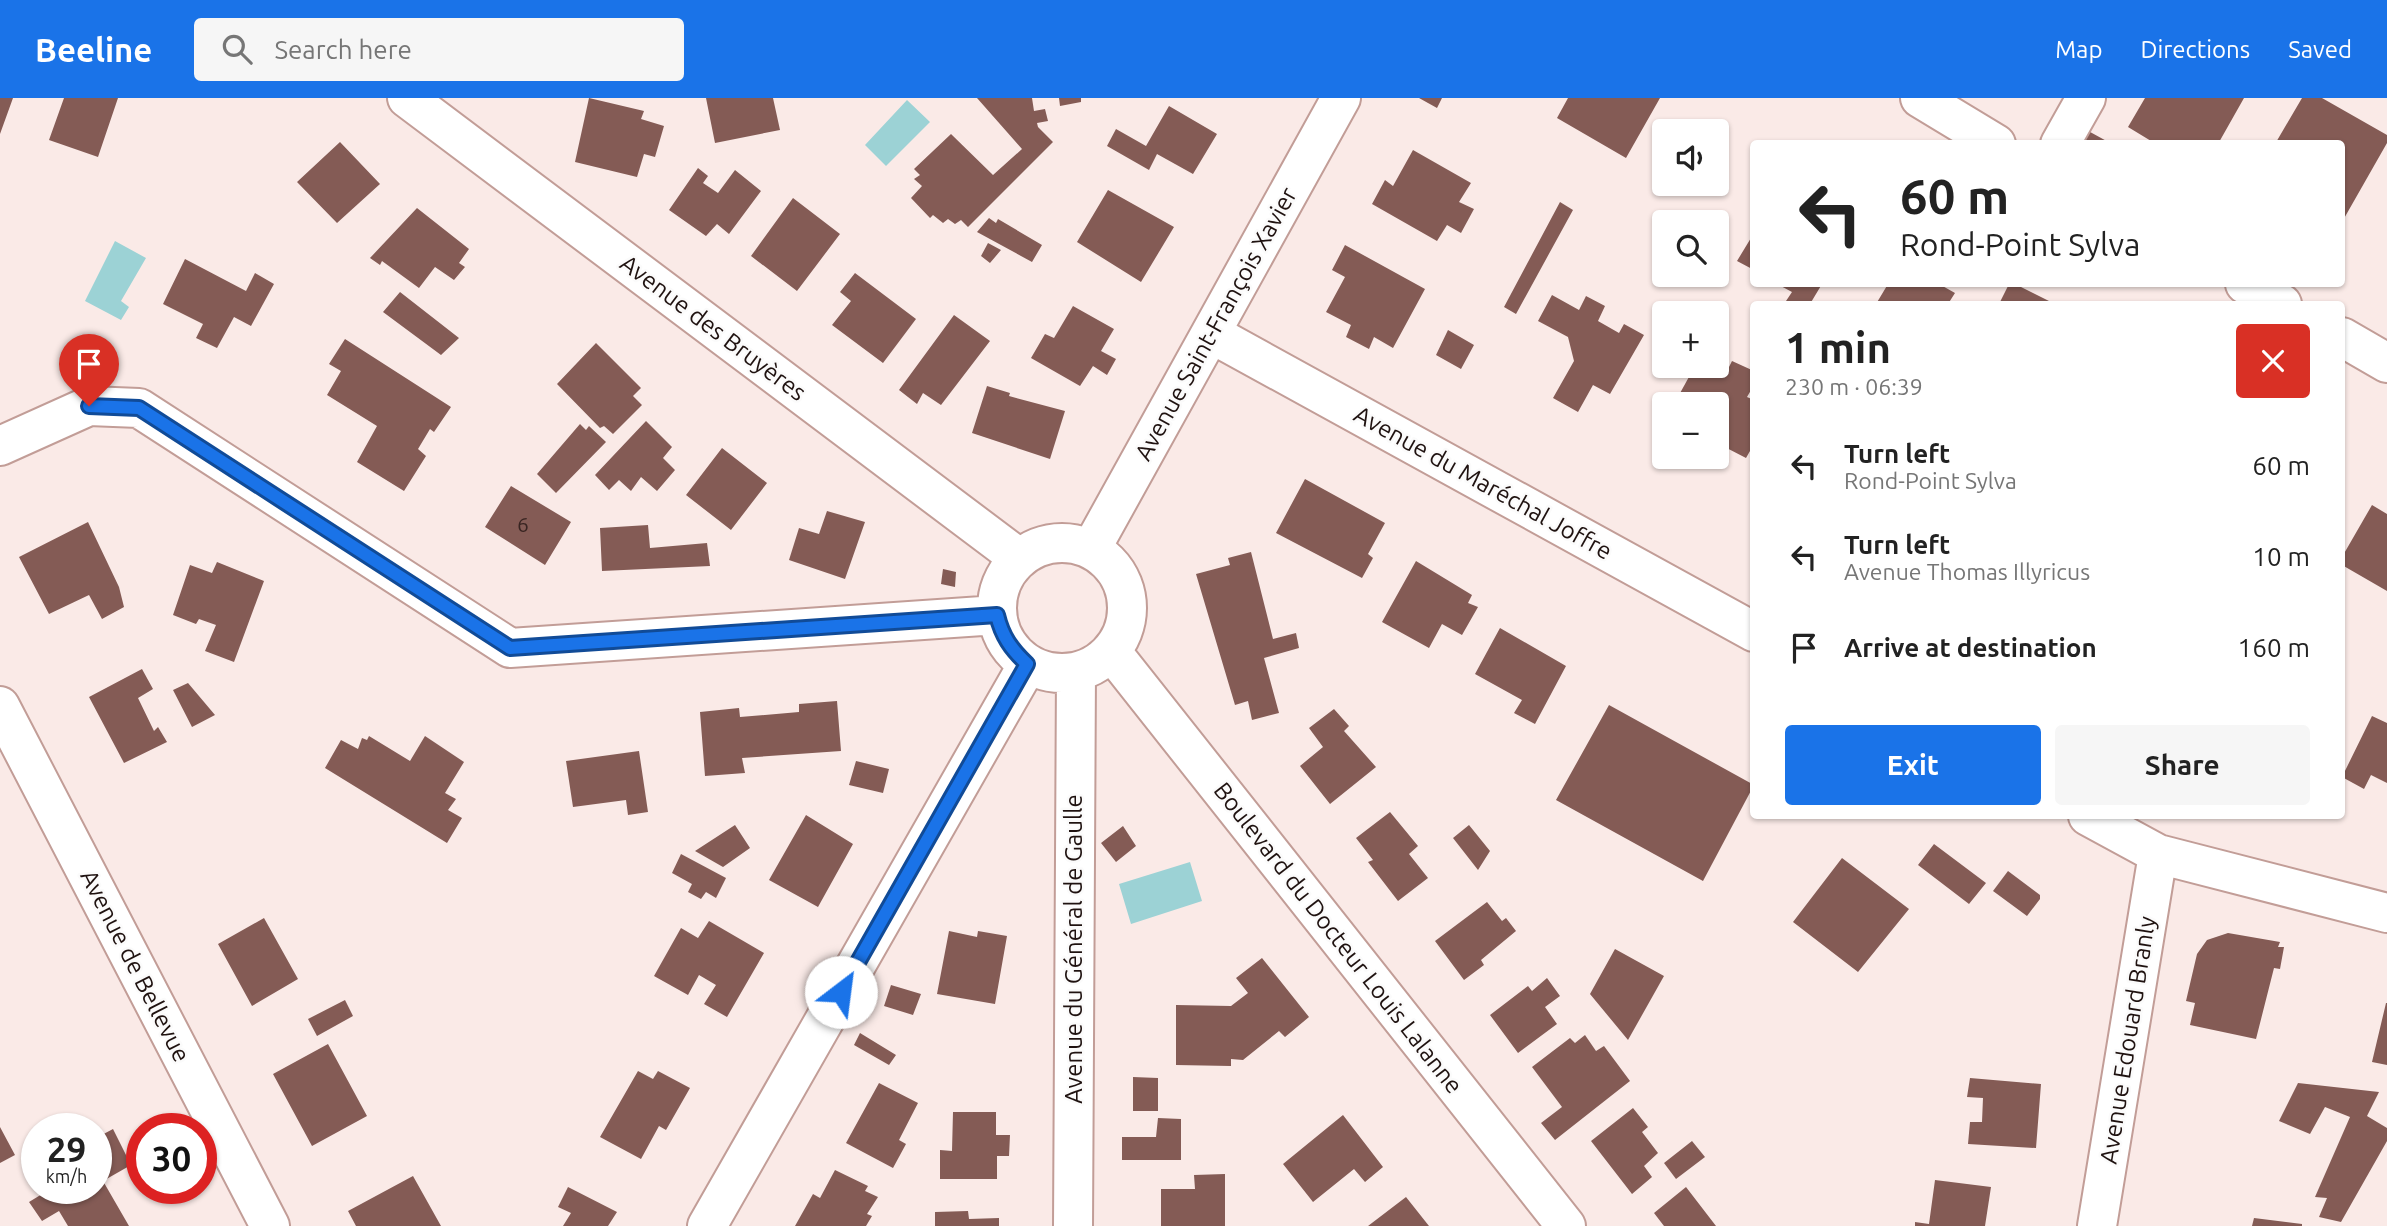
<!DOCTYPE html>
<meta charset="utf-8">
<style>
body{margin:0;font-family:Ubuntu,sans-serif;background:#f6f6f6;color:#222;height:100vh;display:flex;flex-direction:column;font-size:26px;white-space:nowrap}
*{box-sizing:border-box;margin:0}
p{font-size:23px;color:#767676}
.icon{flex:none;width:38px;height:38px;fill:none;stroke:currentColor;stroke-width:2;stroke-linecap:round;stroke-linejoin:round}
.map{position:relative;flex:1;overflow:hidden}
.panel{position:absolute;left:1750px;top:203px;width:595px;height:518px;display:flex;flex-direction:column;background:#fff;border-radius:7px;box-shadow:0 2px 5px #0004}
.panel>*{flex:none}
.guide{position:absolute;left:1750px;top:42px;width:595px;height:147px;border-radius:7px;box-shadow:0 2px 5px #0004;background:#fff;color:#222;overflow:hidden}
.tools{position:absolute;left:1652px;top:21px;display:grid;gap:14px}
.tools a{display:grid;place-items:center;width:77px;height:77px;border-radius:7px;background:#fff;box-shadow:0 2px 5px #0004;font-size:35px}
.speed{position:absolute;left:21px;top:1015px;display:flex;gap:14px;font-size:35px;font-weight:700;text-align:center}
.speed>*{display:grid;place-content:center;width:91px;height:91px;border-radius:50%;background:#fff;box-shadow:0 2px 5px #0004;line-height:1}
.speed small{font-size:18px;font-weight:400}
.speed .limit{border:10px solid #d22;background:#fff;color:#111}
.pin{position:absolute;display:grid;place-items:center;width:60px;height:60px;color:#fff;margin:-72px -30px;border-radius:50% 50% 50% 0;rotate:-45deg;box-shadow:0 0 7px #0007}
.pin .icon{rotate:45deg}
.me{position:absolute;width:77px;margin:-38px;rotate:30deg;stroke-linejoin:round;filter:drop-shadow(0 0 5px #0008)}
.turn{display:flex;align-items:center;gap:24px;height:147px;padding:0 35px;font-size:32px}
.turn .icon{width:91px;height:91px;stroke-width:2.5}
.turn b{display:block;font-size:49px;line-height:60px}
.round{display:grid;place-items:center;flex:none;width:74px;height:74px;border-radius:7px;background:#f6f6f6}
.summary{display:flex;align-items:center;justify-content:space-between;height:119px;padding:0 35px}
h1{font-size:42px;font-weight:700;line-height:52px}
.action{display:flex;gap:14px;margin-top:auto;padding:14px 35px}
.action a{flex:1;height:80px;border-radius:7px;background:#1a73e8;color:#fff;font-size:28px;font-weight:700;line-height:80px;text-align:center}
.action a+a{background:#f6f6f6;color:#222}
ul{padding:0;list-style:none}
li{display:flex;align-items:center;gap:21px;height:91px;padding:0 35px}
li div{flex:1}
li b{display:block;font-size:26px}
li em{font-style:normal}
header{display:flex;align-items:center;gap:42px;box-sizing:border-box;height:98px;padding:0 35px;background:#1a73e8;color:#fff}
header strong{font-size:33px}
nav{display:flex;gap:38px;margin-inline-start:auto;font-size:24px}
.search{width:490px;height:63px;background:#f6f6f6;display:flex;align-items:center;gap:18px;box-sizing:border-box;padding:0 24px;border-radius:7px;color:#767676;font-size:26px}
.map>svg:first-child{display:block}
</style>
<header>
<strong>Beeline</strong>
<div class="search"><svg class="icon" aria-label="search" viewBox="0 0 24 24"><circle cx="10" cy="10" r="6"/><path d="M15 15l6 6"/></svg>Search here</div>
<nav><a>Map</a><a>Directions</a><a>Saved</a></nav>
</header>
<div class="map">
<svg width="2387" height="1128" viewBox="0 0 2387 1128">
<rect width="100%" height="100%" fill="#faeae7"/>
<!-- water -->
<path fill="#9cd2d5" d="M907 2 930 24 886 68 865 47Z
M115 143 146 160 121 203 129 209 121 222 85 203Z
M1190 764 1202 803 1131 826 1119 786Z"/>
<!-- building -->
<path fill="#845b55" d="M0 0H13L0 36Z
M64 0H118L98 59 49 42Z
M589 0 644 13 641 21 664 28 655 59 644 56 637 79 575 64Z
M706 0H773L780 32 715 45Z
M977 0H1032L1034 13 1045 11 1048 23 1037 25 1038 29 1053 44 968 129 961 122 955 126 948 121 943 125 933 117 930 120 911 100 922 88 914 81 920 77 914 71 951 36 993 77 1022 51Z
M1059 0H1081V4L1060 8Z
M1419 0H1442L1437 10Z
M1568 0H1660L1626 60 1557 20Z
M2145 0H2244L2218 46H2156L2128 29Z
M2302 0H2322L2387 37V45L2342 124V46H2275Z
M1169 8 1217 36 1193 76 1157 56 1149 72 1107 48 1116 31 1146 48Z
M2081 29 2112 46H2071Z
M340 44 380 86 337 125 297 84Z
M1413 52 1471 85 1459 104 1474 111 1461 135 1447 127 1437 143 1372 106 1385 82 1393 88Z
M698 70 708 78 703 85 718 95 735 72 761 93 729 136 717 126 706 138 669 112Z
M1108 92 1174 129 1141 184 1077 144Z
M793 100 840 136 797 193 751 158Z
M1560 104 1573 112 1516 216 1504 209Z
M417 110 469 151 459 165 465 169 454 182 435 169 419 190 382 163 380 167 370 160Z
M989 120 996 125 998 121 1042 147 1032 164 977 134Z
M1754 135V172L1737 163Z
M988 145 1001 152 990 165 981 158Z
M1345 147 1425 191 1393 250 1374 239 1369 251 1346 239 1351 227 1326 214 1345 179 1332 172Z
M185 161 246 193 255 175 274 186 251 228 234 219 217 250 196 240 203 226 163 206Z
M855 175 916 221 883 265 832 227 851 203 840 194Z
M1777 186H1822L1810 206 1807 204 1806 206H1784L1792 194Z
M1888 186H1939L1955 195 1948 206H1876Z
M2009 186H2015L2051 204 2049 206H1999Z
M400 194 459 240 441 257 383 214Z
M1552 197 1579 212 1586 198 1605 208 1598 223 1619 235 1624 226 1644 237 1610 296 1593 287 1578 314 1553 300 1574 263 1568 239 1538 223Z
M1073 208 1114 231 1101 253 1116 261 1107 277 1093 268 1080 288 1031 260 1045 236 1054 240Z
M954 217 990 243 941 307 923 295 917 306 899 292Z
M1448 232 1474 247 1461 271 1436 257Z
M345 241 451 309 434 334 430 331 418 351 426 358 404 393 357 364 377 328 327 297 341 273 329 266Z
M596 245 641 290 633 298 642 307 613 336 604 328 600 330 557 286Z
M1732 263 1754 273V287L1747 299 1754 302V346L1746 360 1717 345V306H1674L1695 268H1707L1725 277Z
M987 288 1010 295 1009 298 1065 313 1050 361 972 335Z
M646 323 672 349 663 360 675 372 657 393 641 379 631 393 619 382 609 392 595 377Z
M580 326 586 332 589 328 606 344 556 395 537 376Z
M722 350 767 385 731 432 686 397Z
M1305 381 1385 425 1368 456 1373 460 1362 480 1276 435Z
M511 388 571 424 545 467 485 429Z
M2372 407 2387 416V493L2342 467V459Z
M827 413 865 424 845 481 789 462 799 430 819 436Z
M88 424 119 489 124 509 102 521 89 497 49 516 19 459Z
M648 427 650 450 707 445 710 468 602 473 600 430Z
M1251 454 1273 541 1296 535 1299 550 1264 560 1279 615 1252 622 1248 603 1235 607 1196 476 1230 467 1228 460Z
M1416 463 1472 497 1468 505 1478 509 1462 537 1442 526 1429 550 1382 524Z
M217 464 264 483 234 564 205 553 216 527 199 521 196 526 173 517 190 467 212 475Z
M943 471 956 474 955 489 941 486Z
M1500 530 1566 568 1535 626 1514 615 1522 602 1475 576Z
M142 571 153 591 138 600 154 633 158 629 167 644 124 665 89 599Z
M188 585 215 617 192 629 173 592Z
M837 603 841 653 742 660 745 675 705 678 700 614 739 610 740 619 799 614V606Z
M1609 607 1754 687 1703 783 1556 702Z
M1334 611 1349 628 1344 633 1376 669 1330 706 1300 668 1323 649 1309 630Z
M2372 618 2387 625V685L2371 677 2364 691 2342 679Z
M369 638 410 663 425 638 464 664 445 695 456 701 448 712 462 720 447 745 325 670 341 642 358 651 362 640 367 642Z
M639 653 648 714 628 717 626 702 573 709 566 663Z
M856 663 889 671 883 695 849 687Z
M1390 714 1418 748 1409 756 1428 780 1398 803 1368 764 1373 762 1356 740Z
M806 717 853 746 818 809 769 782Z
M735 727 750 750 723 769 695 753Z
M1469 727 1490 753 1478 772 1453 740Z
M1123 728 1136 748 1116 764 1101 745Z
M1934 746 1986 785 1969 806 1918 767Z
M681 756 726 780 716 800 706 794 701 801 688 794 692 786 672 775Z
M1842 760 1909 811 1858 874 1793 824Z
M2008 773 2040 797V801L2027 818 1993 793Z
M1487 804 1502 823 1506 820 1516 833 1481 862 1484 867 1464 882 1435 843Z
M264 820 298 881 252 908 218 846Z
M709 823 764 855 727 919 704 906 716 887 699 877 688 897 654 878 681 830 698 840Z
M949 833 977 839 978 833 1007 838 995 906 937 896Z
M2228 835 2280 844 2278 849H2284L2280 871 2274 870 2256 941 2190 927 2195 905 2186 903 2197 856 2207 842Z
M1615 851 1664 878 1628 942 1590 896Z
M1262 860 1309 919 1285 939 1279 933 1243 962 1231 961V968L1176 967V907L1231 908 1248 895 1236 880Z
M1547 880 1560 898 1545 909 1557 926 1518 955 1490 917 1528 888 1532 893Z
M891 887 921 896 913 917 884 908Z
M345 902 353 918 317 938 308 921Z
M2386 905H2387V967L2372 964Z
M860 935 896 957 889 967 854 947Z
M1585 937 1596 953 1604 948 1630 983 1555 1042 1541 1025 1562 1009 1532 969 1570 940 1575 945Z
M328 946 367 1018 312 1048 273 976Z
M638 973 653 981 658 973 690 990 666 1032 659 1028 641 1061 600 1039Z
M1133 979 1158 980V1013H1133Z
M1970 980 2041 986 2036 1050 1968 1046 1970 1024H1982L1983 1000 1967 999Z
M879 985 918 1005 899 1042 906 1046 893 1070 846 1045Z
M2298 985 2379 994 2367 1018 2387 1030V1043L2341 1124 2319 1119 2327 1100 2315 1099 2350 1019 2325 1009 2310 1036 2279 1023Z
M1633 1010 1648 1029 1642 1034 1658 1055 1644 1068 1652 1079 1632 1096 1591 1043Z
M953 1014H996V1037H1010L1009 1058H997V1081H940V1052L952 1053Z
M1343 1017 1383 1069 1365 1084 1354 1071 1313 1104 1283 1066Z
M1158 1020 1181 1021V1062H1122V1039H1156Z
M0 1029 15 1057 0 1065Z
M113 1031 131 1067 103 1083 129 1128H68L59 1113 42 1123 29 1104 52 1090H62L71 1104 90 1090H96V1040Z
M1692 1043 1705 1059 1676 1081 1664 1065Z
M835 1072 868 1088 865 1093 878 1099 867 1116 872 1118 866 1128H795L813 1096 820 1100Z
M1225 1076V1128H1161V1091H1195L1194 1077Z
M413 1078 441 1128H356L348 1113Z
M1935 1082 1991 1089 1985 1128H1915V1124L1929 1126Z
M568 1089 617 1114 608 1128H563L571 1115 558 1109Z
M1686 1089 1716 1128H1664L1654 1115Z
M1406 1099 1429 1128H1368Z
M968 1113 969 1121 999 1120V1128H935V1114Z
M2254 1120 2302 1126V1128H2252Z"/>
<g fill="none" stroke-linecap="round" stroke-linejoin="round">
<defs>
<path id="minor" d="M407 0 1019 460
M1920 0 1996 46
M2060 46 2086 0
M2245 186 2282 206
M1212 236 1754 534
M2342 239 2387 265
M0 348 89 308 139 310 510 550 997 517
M997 510a65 65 0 1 1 130 0a65 65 0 1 1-130 0Z
M1091 451 1341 0
M1111 553 1566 1128
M0 608 270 1128
M2088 718 2158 756 2387 815
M707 1128 1028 566
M1073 1128 1076 574
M2097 1128 2158 756"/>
</defs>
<!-- minor casing -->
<use href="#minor" stroke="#c29d97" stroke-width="42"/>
<!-- minor -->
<use href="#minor" stroke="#fff" stroke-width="38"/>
</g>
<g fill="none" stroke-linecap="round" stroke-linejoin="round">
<defs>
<path id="route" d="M89 308 139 310 510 550 997 517C1002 538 1011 551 1027 566L841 894"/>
</defs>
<!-- route casing -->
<use href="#route" stroke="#114b97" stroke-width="18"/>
<!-- route -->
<use href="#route" stroke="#1a73e8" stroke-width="12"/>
</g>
<g text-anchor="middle" stroke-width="5" stroke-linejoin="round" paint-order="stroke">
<!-- number labels -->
<g font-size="21" fill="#382421">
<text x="523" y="434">6</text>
</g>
<!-- street labels -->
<g font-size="24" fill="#1f1210" stroke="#fbfbfb">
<text transform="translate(1216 226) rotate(-61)" y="8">Avenue Saint-François Xavier</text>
<text transform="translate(713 230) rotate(37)" y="8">Avenue des Bruyères</text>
<text transform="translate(1483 385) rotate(29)" y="8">Avenue du Maréchal Joffre</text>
<text transform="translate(1338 840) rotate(52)" y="8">Boulevard du Docteur Louis Lalanne</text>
<text transform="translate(1074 851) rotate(-90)" y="8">Avenue du Général de Gaulle</text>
<text transform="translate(135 868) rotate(63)" y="8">Avenue de Bellevue</text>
<text transform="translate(2128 942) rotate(-81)" y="8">Avenue Edouard Branly</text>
</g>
</g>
</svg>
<div class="tools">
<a><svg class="icon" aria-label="sound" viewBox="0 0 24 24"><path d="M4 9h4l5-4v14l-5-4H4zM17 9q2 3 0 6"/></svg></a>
<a><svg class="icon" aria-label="search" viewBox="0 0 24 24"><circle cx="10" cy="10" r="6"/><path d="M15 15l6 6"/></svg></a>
<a>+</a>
<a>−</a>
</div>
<div class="speed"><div>29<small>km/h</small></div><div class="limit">30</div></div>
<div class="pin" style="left:89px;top:308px;background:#d93025"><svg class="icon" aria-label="arrive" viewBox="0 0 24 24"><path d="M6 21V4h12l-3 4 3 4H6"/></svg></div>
<svg class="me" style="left:841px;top:894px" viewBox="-20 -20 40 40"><circle r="19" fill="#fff"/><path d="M0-13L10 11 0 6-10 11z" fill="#1a73e8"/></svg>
<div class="guide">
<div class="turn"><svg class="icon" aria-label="left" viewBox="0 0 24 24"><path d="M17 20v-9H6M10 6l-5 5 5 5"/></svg><div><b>60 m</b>Rond-Point Sylva</div></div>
</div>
<section class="panel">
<div class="summary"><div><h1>1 min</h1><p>230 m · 06:39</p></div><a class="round" style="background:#d93025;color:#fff"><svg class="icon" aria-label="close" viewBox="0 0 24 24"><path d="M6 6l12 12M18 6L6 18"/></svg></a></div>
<ul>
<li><svg class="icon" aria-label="left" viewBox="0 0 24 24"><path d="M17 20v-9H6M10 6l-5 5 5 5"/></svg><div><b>Turn left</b><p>Rond-Point Sylva</p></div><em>60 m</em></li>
<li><svg class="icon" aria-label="left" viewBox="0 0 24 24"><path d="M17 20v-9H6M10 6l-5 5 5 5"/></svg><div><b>Turn left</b><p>Avenue Thomas Illyricus</p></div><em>10 m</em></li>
<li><svg class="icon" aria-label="arrive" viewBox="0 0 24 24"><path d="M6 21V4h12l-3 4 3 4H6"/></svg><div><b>Arrive at destination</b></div><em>160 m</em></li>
</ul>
<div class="action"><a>Exit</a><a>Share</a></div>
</section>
</div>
